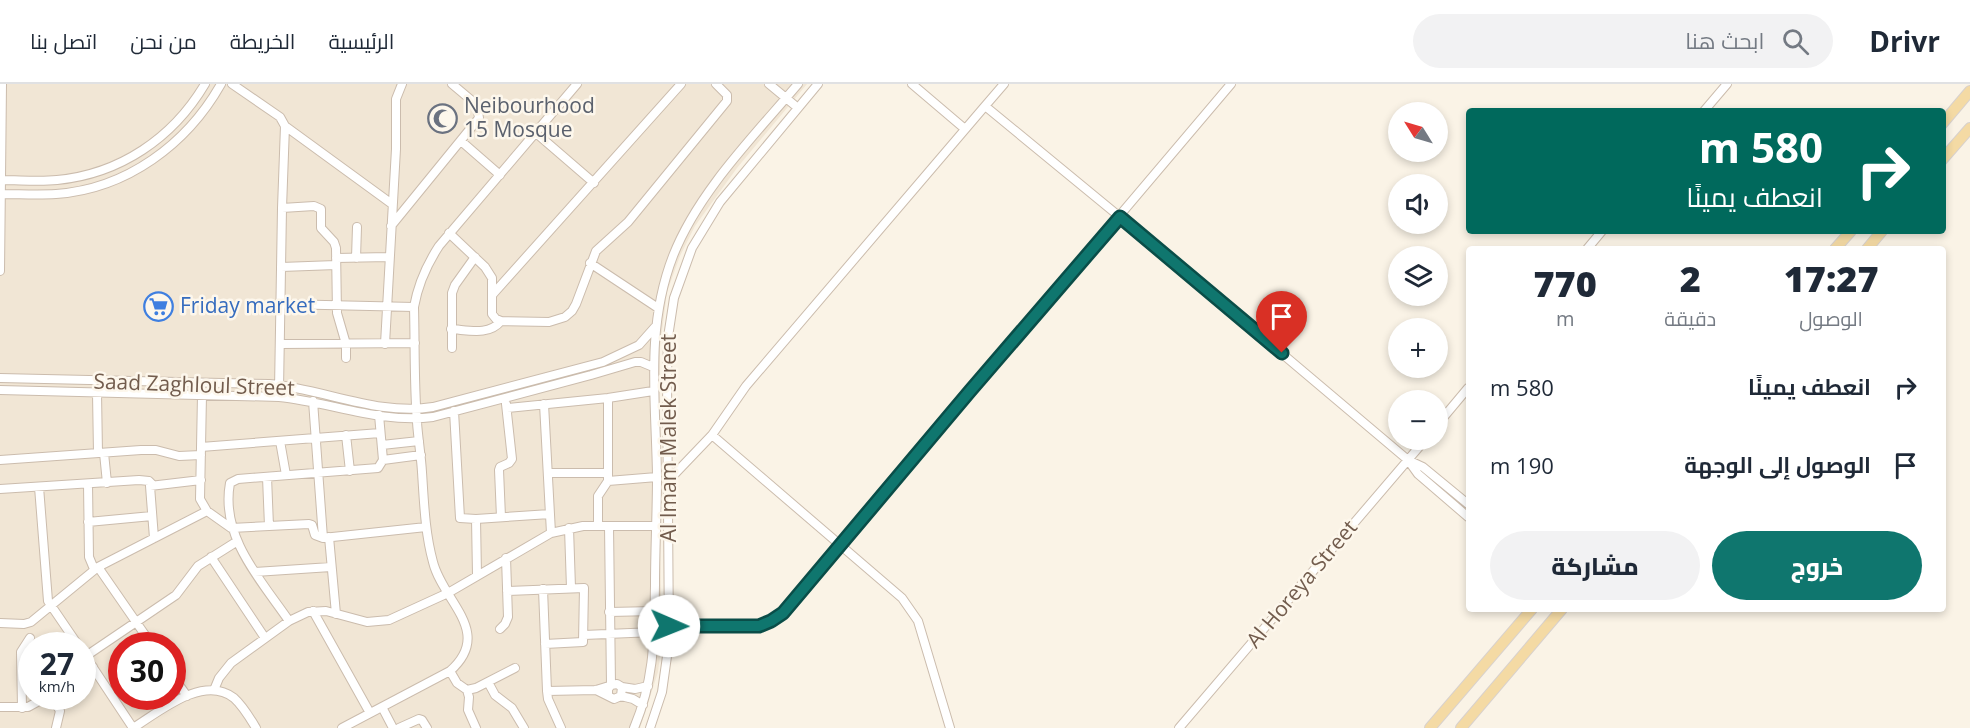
<!DOCTYPE html>
<html lang="ar">
<meta charset="utf-8">
<style>
body{margin:0;font-family:"Open Sans",Cairo,sans-serif;background:#f2f2f3;color:#1f2937;direction:rtl;height:100vh;display:flex;flex-direction:column;font-size:22px;white-space:nowrap}
*{box-sizing:border-box;margin:0}
p{font-size:20px;color:#747a83}
.icon{flex:none;width:33px;height:33px;fill:none;stroke:currentColor;stroke-width:2;stroke-linecap:round;stroke-linejoin:round}
.map{position:relative;flex:1;overflow:hidden;direction:ltr}
.drawer{position:absolute;left:1466px;top:162px;width:480px;height:366px;display:flex;flex-direction:column;background:#fff;border-radius:6px;box-shadow:0 3px 9px #0003;direction:rtl}
.drawer>*{flex:none}
.guide{position:absolute;left:1466px;top:24px;width:480px;height:126px;border-radius:6px;box-shadow:0 3px 9px #0003;direction:rtl;background:#00695c;color:#fff;overflow:hidden}
.needle{width:39px;rotate:307deg}
.buttons{position:absolute;left:1388px;top:18px;display:grid;gap:12px}
.buttons a{display:grid;place-items:center;width:60px;height:60px;border-radius:50%;background:#fff;box-shadow:0 3px 9px #0003;font-size:30px}
.speed{position:absolute;left:18px;top:548px;display:flex;gap:12px;font-size:30px;font-weight:700;text-align:center}
.speed>*{display:grid;place-content:center;width:78px;height:78px;border-radius:50%;background:#fff;box-shadow:0 3px 9px #0003;line-height:1}
.speed small{font-size:15px;font-weight:400}
.speed .limit{border:9px solid #d22;background:#fff;color:#111}
.pin{position:absolute;display:grid;place-items:center;width:51px;height:51px;color:#fff;margin:-62px -26px;border-radius:50% 50% 50% 0;rotate:-45deg;box-shadow:0 0 6px #0007}
.pin .icon{rotate:45deg}
.me{position:absolute;width:66px;margin:-33px;rotate:91deg;stroke-linejoin:round;filter:drop-shadow(0 0 4px #0008)}
.turn{display:flex;align-items:center;gap:21px;height:126px;padding:0 24px;font-size:27px}
.turn .icon{width:78px;height:78px;stroke-width:2.5}
.turn b{display:block;font-size:42px;line-height:51px}
.eta{display:flex;justify-content:space-evenly;align-items:center;height:102px;text-align:center}
.eta b{font-size:36px;font-weight:800;line-height:42px}
.primary-button{display:flex;gap:12px;margin-top:auto;padding:12px 24px}
.primary-button a{flex:1;height:69px;border-radius:36px;background:#0f766e;color:#fff;font-size:24px;font-weight:800;line-height:69px;text-align:center}
.primary-button a+a{background:#f2f2f3;color:#1f2937}
ul{padding:0;list-style:none}
li{display:flex;align-items:center;gap:18px;height:78px;padding:0 24px}
li div{flex:1}
li b{display:block;font-size:22px}
li em{font-style:normal}
header{display:flex;align-items:center;gap:36px;box-sizing:border-box;height:84px;padding:0 30px;background:#fff;border-bottom:2px solid #e0e1e3}
header strong{font-size:28px}
nav{display:flex;gap:33px;margin-inline-start:auto;font-size:21px}
.search{width:420px;height:54px;background:#f2f2f3;display:flex;align-items:center;gap:15px;box-sizing:border-box;padding:0 21px;border-radius:33px;color:#747a83;font-size:22px}
.map>svg:first-child{display:block}
</style>
<header>
<strong>Drivr</strong>
<div class="search"><svg class="icon" aria-label="search" viewBox="0 0 24 24"><circle cx="10" cy="10" r="6"/><path d="M15 15l6 6"/></svg>ابحث هنا</div>
<nav><a>الرئيسية</a><a>الخريطة</a><a>من نحن</a><a>اتصل بنا</a></nav>
</header>
<div class="map">
<svg width="1970" height="644" viewBox="0 0 1970 644">
<rect width="100%" height="100%" fill="#faf3e6"/>
<!-- residential -->
<path fill="#f1e6d5" fill-rule="evenodd" d="M0 0H807L737 84 695 142 680 172 667 208 660 263 659 417 662 555 658 588 640 644H0ZM32 561H82V612H32ZM122 561H172V612H122Z"/>
<g fill="none" stroke-linecap="round" stroke-linejoin="round">
<defs>
<path id="minor" d="M232 0 280 33 285 42 282 124 279 306
M769 0 798 24
M912 0 965 45
M1004 0 985 22 1120 133 1408 376 1423 383 1468 420
M1704 27 1727 0
M285 42 392 120
M536 49 594 99
M461 57 500 91
M2 96C20 96 39 98 57 96 120 90 173 54 205 0
M1 110C19 110 38 111 56 110 127 105 187 60 221 0
M282 124 314 122 321 125V144L334 158 336 164 337 229 346 260V274
M391 142 479 34 477 21 452 0
M449 149 485 183 492 194V230L496 235 501 237 549 238 565 233 572 227 576 220 596 167 628 138 727 17V11L716 0
M1587 165 1602 147
M336 174 389 173
M356 174 357 143
M590 179 658 224
M281 183 336 181
M0 187 2 0
M493 210 681 0
M281 220 414 223
M451 245C468 246 489 252 501 237
M280 260 415 259
M385 260 396 65V15L402 0
M452 264V209L455 201 475 173
M0 294 269 300C324 305 378 332 433 323L603 278 639 261 655 243
M0 306 279 313C330 318 381 340 433 333L591 291 635 278H641L653 283
M97 309 98 369
M202 311 200 415 207 427 231 444 309 440 312 441 315 451 323 454 426 443
M313 317 323 454
M544 320 551 449
M507 324 608 314 653 307
M454 327 460 434 476 435 550 430
M379 331 383 376
M1437 341 1468 304
M346 351 350 387
M280 357 286 391
M382 361 419 357
M201 363 380 349
M104 369 107 399
M0 376 141 366H156L179 372 201 371
M1408 376 1418 390 1468 433
M548 389H608
M267 393 269 442
M608 397 657 393
M668 397 712 351
M88 400 89 473 94 485
M39 403 48 517 78 561
M0 405 139 396 149 397 153 401
M501 433 499 386 500 383 509 379 512 375 506 320
M476 435 477 491
M88 438 152 432
M598 442V412L608 397V314
M609 442 611 601
M569 444 571 504
M329 453 336 530
M154 454 150 402 201 396
M211 473 265 554
M98 483 152 561
M255 488 331 483
M543 505 547 607 548 615 561 644
M507 507 584 504 583 558 545 560
M313 527 370 629
M609 528 655 527
M289 537C261 496 220 453 230 399L238 395 378 384 383 376 421 371
M0 539 24 540 31 538 98 483 207 427
M655 541 744 543 759 542 771 537 783 529 1231 0
M500 545 505 540 508 533 506 474
M584 551 654 548
M82 567 133 644
M86 572 176 511 198 482 236 458
M450 587 457 599 467 606 476 604 515 584
M82 590 93 583
M172 591 187 612
M488 598 495 611 512 624 524 644
M622 603 635 605 648 602
M214 606 219 594 231 579 289 537 308 528 326 527 367 538 389 536 448 509 551 449 583 442H655
M467 606 469 613 468 626 476 644
M596 606 614 615 621 612 622 603 617 600 611 601 608 605V611
M547 607 596 606 609 602
M51 612 60 627 56 644
M621 612 633 615 643 621
M0 623H28L48 612
M382 623 393 644
M22 624 21 568 30 554
M133 644C159 628 203 590 234 614 243 622 250 634 256 644
M342 644 450 587C494 548 443 518 433 478 425 449 424 418 422 388 421 371 418 354 417 338 414 300 415 261 414 223 418 200 426 182 439 162L577 0
M399 644 419 635 422 636 427 644
M634 644C655 594 654 554 655 501 655 465 657 428 657 392 656 317 645 244 673 172 698 108 754 52 798 0
M650 644 662 608 669 558 667 293 668 253 674 214 692 164 720 118 818 0
M950 644 918 537 902 514 712 351 746 302 985 22
M1179 644 1425 356"/>
<path id="major" d="M1942 40 1970 7
M1942 76 1970 44
M1835 165 1851 147
M1867 165 1882 147
M1430 644 1532 525
M1461 644 1562 525"/>
</defs>
<!-- minor casing -->
<use href="#minor" stroke="#cbbcad" stroke-width="10"/>
<!-- major casing -->
<use href="#major" stroke="#d8d1cd" stroke-width="12"/>
<!-- minor -->
<use href="#minor" stroke="#fff" stroke-width="8"/>
<!-- major -->
<use href="#major" stroke="#f4daa4" stroke-width="10"/>
</g>
<g fill="none" stroke-linecap="round" stroke-linejoin="round">
<defs>
<path id="route" d="M669 542H759L771 537 783 529 970 307 1120 133 1282 269"/>
</defs>
<!-- route casing -->
<use href="#route" stroke="#0a4d48" stroke-width="15"/>
<!-- route -->
<use href="#route" stroke="#0f766e" stroke-width="10"/>
</g>
<!-- icons -->
<defs>
<symbol id="mosque-ring" viewBox="-11 -11 22 22"><circle r="9.5" fill="#fdf7ec" stroke="#6b7280" stroke-width="1.5"/><path d="M3.5-4.9A6 6 0 1 0 3.5 4.9A5 5 0 1 1 3.5-4.9Z" fill="#6b7280"/></symbol>
<symbol id="supermarket-ring" viewBox="-11 -11 22 22"><circle r="9.5" fill="#fdf7ec" stroke="#3f7fe0" stroke-width="1.5"/><path d="M-6-5.5h2.5l.6 2H6L4.5 2H-2.5L-4.4-4H-6ZM-1.5 3.2a1.3 1.3 0 1 0 .1 0ZM3 3.2a1.3 1.3 0 1 0 .1 0Z" fill="#3f7fe0"/></symbol>
</defs>
<g fill-rule="evenodd">
<use href="#mosque-ring" x="426" y="18" width="33" height="33"/>
<use href="#supermarket-ring" x="142" y="206" width="33" height="33"/>
</g>
<g text-anchor="middle" stroke-width="5" stroke-linejoin="round" paint-order="stroke">
<!-- worship labels -->
<g font-size="21" fill="#5b616d" stroke="#fdf7ec" text-anchor="start">
<text x="464" y="29">Neibourhood<tspan x="464" dy="24">15 Mosque</tspan></text>
</g>
<!-- shop labels -->
<g font-size="21" fill="#366cbe" stroke="#fdf7ec" text-anchor="start">
<text x="180" y="229">Friday market</text>
</g>
<!-- street labels -->
<g font-size="21" fill="#725c4d" stroke="#fdf7ec">
<text transform="translate(194 301) rotate(2)" y="7">Saad Zaghloul Street</text>
<text transform="translate(669 354) rotate(-90)" y="7">Al Imam Malek Street</text>
<text transform="translate(1302 500) rotate(-50)" y="7">Al Horeya Street</text>
</g>
</g>
</svg>
<div class="buttons">
<a><svg class="needle" viewBox="-14 -14 28 28"><path d="M0-13l5 13h-10z" fill="#e53935"/><path d="M0 13l5-13h-10z" fill="#747a83"/></svg></a>
<a><svg class="icon" aria-label="sound" viewBox="0 0 24 24"><path d="M4 9h4l5-4v14l-5-4H4zM17 9q2 3 0 6"/></svg></a>
<a><svg class="icon" aria-label="layers" viewBox="0 0 24 24"><path d="M12 4l9 5-9 5-9-5zM3 14l9 5 9-5"/></svg></a>
<a>+</a>
<a>−</a>
</div>
<div class="speed"><div>27<small>km/h</small></div><div class="limit">30</div></div>
<div class="pin" style="left:1282px;top:269px;background:#d93025"><svg class="icon" aria-label="arrive" viewBox="0 0 24 24"><path d="M6 21V4h12l-3 4 3 4H6"/></svg></div>
<svg class="me" style="left:669px;top:542px" viewBox="-20 -20 40 40"><circle r="19" fill="#fff"/><path d="M0-13L10 11 0 6-10 11z" fill="#0f766e"/></svg>
<div class="guide">
<div class="turn"><svg class="icon" aria-label="right" viewBox="0 0 24 24"><path d="M7 20v-9h11M14 6l5 5-5 5"/></svg><div><b>580 m</b>انعطف يمينًا</div></div>
</div>
<section class="drawer">
<div class="eta">
<div><b>17:27</b><p>الوصول</p></div>
<div><b>2</b><p>دقيقة</p></div>
<div><b>770</b><p>m</p></div>
</div>
<ul>
<li><svg class="icon" aria-label="right" viewBox="0 0 24 24"><path d="M7 20v-9h11M14 6l5 5-5 5"/></svg><div><b>انعطف يمينًا</b></div><em>580 m</em></li>
<li><svg class="icon" aria-label="arrive" viewBox="0 0 24 24"><path d="M6 21V4h12l-3 4 3 4H6"/></svg><div><b>الوصول إلى الوجهة</b></div><em>190 m</em></li>
</ul>
<div class="primary-button"><a>خروج</a><a>مشاركة</a></div>
</section>
</div>
